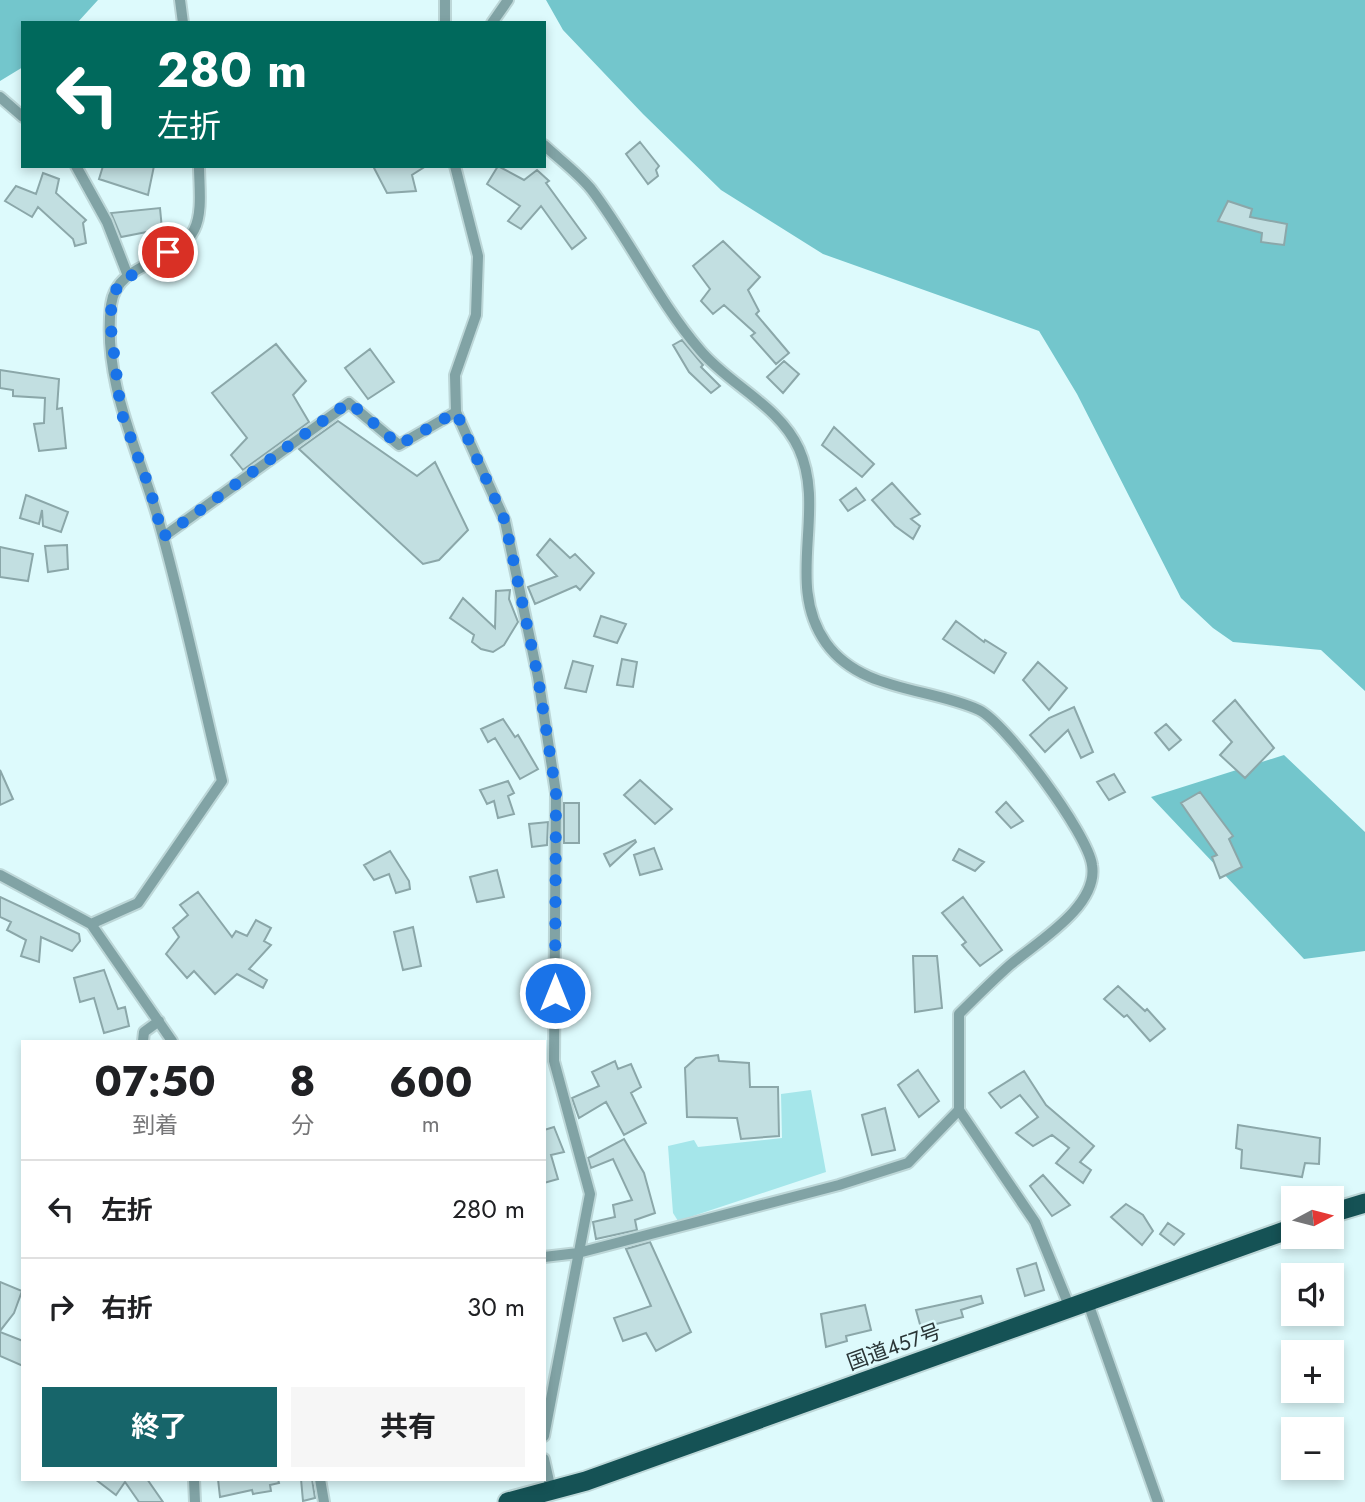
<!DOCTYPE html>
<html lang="ja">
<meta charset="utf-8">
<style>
body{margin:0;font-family:Jost,"Noto Sans JP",sans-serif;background:#f6f6f6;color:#202124;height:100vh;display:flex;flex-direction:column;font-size:26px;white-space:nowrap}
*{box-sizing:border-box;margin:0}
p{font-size:23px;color:#757577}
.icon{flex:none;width:38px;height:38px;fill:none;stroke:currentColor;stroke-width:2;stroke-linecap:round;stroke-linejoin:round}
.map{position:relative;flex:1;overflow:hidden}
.details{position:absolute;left:21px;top:1040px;width:525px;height:441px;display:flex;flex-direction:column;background:#fff;border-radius:0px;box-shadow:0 4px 10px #0003}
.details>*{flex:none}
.guide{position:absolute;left:21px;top:21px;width:525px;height:147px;border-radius:0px;box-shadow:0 4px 10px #0003;background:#00695c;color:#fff;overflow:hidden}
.needle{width:46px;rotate:83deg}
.tools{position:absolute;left:1281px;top:1186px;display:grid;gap:14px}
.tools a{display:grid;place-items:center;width:63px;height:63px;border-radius:0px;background:#fff;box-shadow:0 4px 10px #0003;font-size:35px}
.pin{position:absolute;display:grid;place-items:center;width:60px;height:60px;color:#fff;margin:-30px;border:4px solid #fff;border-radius:50%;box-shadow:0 2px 7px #0007}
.me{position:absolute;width:77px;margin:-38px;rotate:0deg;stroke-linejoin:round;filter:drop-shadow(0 0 5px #0008)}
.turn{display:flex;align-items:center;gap:24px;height:147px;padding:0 21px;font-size:32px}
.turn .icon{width:91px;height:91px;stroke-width:2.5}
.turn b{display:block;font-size:49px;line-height:60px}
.eta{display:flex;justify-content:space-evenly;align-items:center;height:119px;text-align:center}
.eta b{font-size:42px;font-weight:700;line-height:49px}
.action{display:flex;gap:14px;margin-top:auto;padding:14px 21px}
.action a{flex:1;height:80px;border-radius:0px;background:#17656a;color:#fff;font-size:28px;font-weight:700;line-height:80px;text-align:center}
.action a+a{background:#f6f6f6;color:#202124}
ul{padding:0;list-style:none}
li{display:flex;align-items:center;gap:21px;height:98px;padding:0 21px;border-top:2px solid #e0e0e0}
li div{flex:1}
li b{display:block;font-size:26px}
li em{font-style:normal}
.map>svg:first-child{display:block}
</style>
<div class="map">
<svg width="1365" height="1502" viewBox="0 0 1365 1502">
<rect width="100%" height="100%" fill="#ddfafc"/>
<!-- green -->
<path fill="#a5e6ea" d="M811 1090 826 1172 678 1221 673 1213 668 1146 694 1140 698 1147 782 1138 781 1094Z"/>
<!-- forest -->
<path fill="#73c6cc" d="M0 0H98L77 23H23V67L0 81Z
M546 0H1365V691L1321 650 1233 642 1213 628 1181 598 1077 394 1039 331 823 254 721 190 643 114 563 30Z
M1284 755 1365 832V951L1304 959 1151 797Z"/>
<!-- building -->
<path fill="#c2dfe1" stroke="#8ba7a9" stroke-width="2" d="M640 142 659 166 656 170 658 176 648 184 626 154Z
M103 166H154L148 195 99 179Z
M373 166H426L412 175 416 191 387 193Z
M498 166 524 180 537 170 549 181 546 183 586 238 572 249 541 206 521 229 508 221 520 206 487 184Z
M43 173 59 179 56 193 86 220 83 223 86 243 75 246 73 239 38 207 32 217 5 201 16 186 36 194Z
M1228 201 1252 209 1250 217 1287 224 1284 245 1261 242 1262 233 1218 221Z
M160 208 162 229 121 237 111 213Z
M723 241 760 277 748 290 759 311 756 314 789 353 776 364 751 336 755 333 724 305 713 314 701 301 710 289 693 266Z
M682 340 703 365 701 367 720 386 711 393 689 372 673 345Z
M276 344 306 381 293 395 309 422 243 470 231 455 247 438 212 393Z
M370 349 394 382 368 399 345 368Z
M784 361 799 374 783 393 767 377Z
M0 370 59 379 57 409 62 408 66 448 39 451 34 424 44 423 45 398 13 396V390L0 388Z
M338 421 417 476 435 462 468 530 439 560 423 564 299 449Z
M834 427 874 464 862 477 822 445Z
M892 483 920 514 911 519 920 526 913 539 895 526 872 500Z
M856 488 865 500 848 511 840 500Z
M26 495 68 512 61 532 43 526 42 510 39 524 20 518Z
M550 539 570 558 575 554 594 573 580 590 576 586 535 604 528 587 557 576 537 555Z
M67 545 68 569 48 572 45 546Z
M0 547 33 554 28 581 0 577Z
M510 590 509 599 518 622 504 645 493 652 481 649 472 642 474 635 450 618 463 598 495 628 496 591Z
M601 616 626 624 617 643 594 636Z
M956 621 984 642 985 640 1006 653 994 673 943 639Z
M622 659 637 662 633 687 617 685Z
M573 661 593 666 586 692 565 688Z
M1038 662 1067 688 1049 710 1023 680Z
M1235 700 1274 748 1245 778 1220 755 1232 742 1213 721Z
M1074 707 1093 752 1081 758 1068 730 1045 752 1030 735 1049 718Z
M503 719 515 737 518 735 538 769 520 779 495 738 488 742 481 729Z
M1166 724 1181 740 1169 750 1155 733Z
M0 770 13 799 0 805Z
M1114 774 1125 792 1109 800 1097 782Z
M640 780 672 809 655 824 624 795Z
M508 781 514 793 508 796 514 814 498 818 494 801 487 804 480 790Z
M1200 792 1233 836 1229 839 1242 867 1220 878 1212 857 1217 855 1181 803Z
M1006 802 1023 821 1011 828 996 812Z
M564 803H579V843H564Z
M548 822 547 845 532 847 529 824Z
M635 840 636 842 610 866 604 854Z
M654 848 662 869 640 875 634 855Z
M959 849 984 862 975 871 953 860Z
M390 851 409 881 410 889 396 893 389 874 374 880 364 865Z
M497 870 504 897 477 902 470 877Z
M198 892 232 937 236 931 247 936 256 920 271 928 264 941 271 945 249 969 267 980 263 988 237 974 215 994 194 971 187 978 166 954 179 937 173 928 188 915 180 905Z
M0 897 79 934 80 941 72 951 41 937 39 962 21 956 26 940 7 930 11 922 0 917Z
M963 897 1002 950 980 966 962 945 966 942 942 913Z
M413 927 421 966 403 970 394 932Z
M913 956H937L942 1008 915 1012Z
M104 970 118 1009 125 1007 129 1026 104 1033 94 998 80 1002 74 978Z
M1118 986 1145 1011 1147 1009 1165 1029 1150 1041 1127 1015 1124 1017 1104 999Z
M718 1055 719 1061 749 1063 750 1087H778L779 1136 741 1139 737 1118 687 1117 685 1068 696 1058Z
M615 1061 618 1069 631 1064 641 1087 631 1093 646 1123 624 1135 606 1102 579 1118 572 1098 599 1086 592 1072Z
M918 1070 939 1101 919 1117 898 1085Z
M1024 1071 1046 1105 1094 1146 1080 1162 1091 1170 1083 1183 1056 1163 1069 1148 1052 1135 1033 1146 1016 1133 1038 1117 1020 1095 1001 1108 989 1093Z
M885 1108 895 1150 872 1155 862 1115Z
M1238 1125 1320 1138 1319 1164 1305 1163 1302 1177 1241 1168 1242 1150 1236 1148Z
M554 1127 564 1152 551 1155 558 1179 544 1183V1130Z
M624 1139 644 1173 655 1213 635 1220 637 1230 596 1239 593 1222 615 1217 613 1205 632 1200 613 1159 591 1168 588 1158Z
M1043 1175 1070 1205 1052 1216 1030 1186Z
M1126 1204 1143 1215 1153 1231 1142 1245 1111 1217Z
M1168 1223 1184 1234 1174 1245 1160 1234Z
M650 1242 691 1332 656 1351 646 1333 623 1341 614 1318 651 1306 626 1249Z
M1036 1263 1044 1290 1025 1296 1017 1269Z
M0 1282 22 1291 14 1313 0 1331Z
M981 1296 983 1303 961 1310 963 1317 921 1328 916 1310Z
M865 1305 871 1330 846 1336 847 1341 826 1347 821 1314Z
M0 1332 23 1341V1366L0 1356Z
M95 1479H147L163 1502H139L125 1482 116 1495Z
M218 1479H278L279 1483 270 1485 271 1491 253 1494 252 1490 220 1497Z
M301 1479H312L315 1498 303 1501Z"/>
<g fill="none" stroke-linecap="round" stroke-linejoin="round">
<defs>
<path id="minor" d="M180 0 183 23
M445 23V0
M492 23 508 0
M0 97 23 117
M544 145C559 159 578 173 591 189 630 240 658 301 700 350 729 385 779 405 799 449 827 511 784 584 826 643 861 692 929 687 979 710 1006 723 1088 834 1092 865 1099 906 1037 942 1010 965 993 980 976 997 959 1014V1110L1035 1222 1070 1308
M76 166 107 222 128 276
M455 166 478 256 476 315 455 375 456 412 505 521 538 677 556 793 554 1061 590 1194 544 1436
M163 537 349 403 399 445 456 412
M0 875 91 924 172 1041
M91 924 138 903 222 781C201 694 183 607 159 522 139 451 102 382 111 305 117 260 176 265 194 230 203 213 199 185 199 166
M143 1041 144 1032 159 1021
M544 1257 578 1253 839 1185 908 1163 959 1110
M1088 1303 1158 1502
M544 1459 551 1490
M194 1479 195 1502
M320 1479 324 1502"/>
<path id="trunk" d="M1332 1213 1365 1203
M508 1502 586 1481 1293 1228"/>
</defs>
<!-- minor casing -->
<use href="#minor" stroke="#bdd7d8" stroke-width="14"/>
<!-- trunk casing -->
<use href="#trunk" stroke="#bdd7d8" stroke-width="23"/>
<!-- minor -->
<use href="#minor" stroke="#81a3a5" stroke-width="10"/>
<!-- trunk -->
<use href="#trunk" stroke="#155255" stroke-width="19"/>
</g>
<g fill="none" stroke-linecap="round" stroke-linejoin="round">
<!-- route -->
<path stroke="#1a73e8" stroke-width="12" stroke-dasharray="0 21.6" d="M168 252 118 284 112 303 110 320 121 412 150 489 163 537 349 402 399 445 456 412 505 521 538 677 556 793 555 993"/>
</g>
<g text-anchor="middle" stroke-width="5" stroke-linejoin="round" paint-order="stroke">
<!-- street labels -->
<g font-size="21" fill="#2a3536" stroke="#ddfafc">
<text transform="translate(894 1347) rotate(-20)" y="7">国道457号</text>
</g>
</g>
</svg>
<div class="tools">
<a><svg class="needle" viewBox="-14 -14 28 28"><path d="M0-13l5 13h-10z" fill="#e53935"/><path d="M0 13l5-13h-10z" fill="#757577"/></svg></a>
<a><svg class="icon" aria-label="sound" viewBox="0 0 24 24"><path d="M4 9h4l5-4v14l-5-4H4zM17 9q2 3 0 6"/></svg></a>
<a>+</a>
<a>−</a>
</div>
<div class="pin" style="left:168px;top:252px;background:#d93025"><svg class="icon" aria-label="arrive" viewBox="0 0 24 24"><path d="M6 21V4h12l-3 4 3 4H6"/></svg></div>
<svg class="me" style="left:555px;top:993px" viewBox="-20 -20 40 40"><circle r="17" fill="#1a73e8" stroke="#fff" stroke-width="3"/><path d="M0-11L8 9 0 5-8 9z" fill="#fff"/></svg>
<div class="guide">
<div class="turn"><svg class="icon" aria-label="left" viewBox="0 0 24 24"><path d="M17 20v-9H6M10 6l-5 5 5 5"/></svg><div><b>280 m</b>左折</div></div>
</div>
<section class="details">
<div class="eta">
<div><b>07:50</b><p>到着</p></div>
<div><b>8</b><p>分</p></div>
<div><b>600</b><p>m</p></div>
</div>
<ul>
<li><svg class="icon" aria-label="left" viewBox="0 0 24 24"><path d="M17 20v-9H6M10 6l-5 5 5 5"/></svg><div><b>左折</b></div><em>280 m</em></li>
<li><svg class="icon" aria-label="right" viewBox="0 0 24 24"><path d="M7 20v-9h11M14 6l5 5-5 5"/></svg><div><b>右折</b></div><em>30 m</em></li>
</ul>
<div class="action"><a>終了</a><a>共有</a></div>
</section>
</div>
